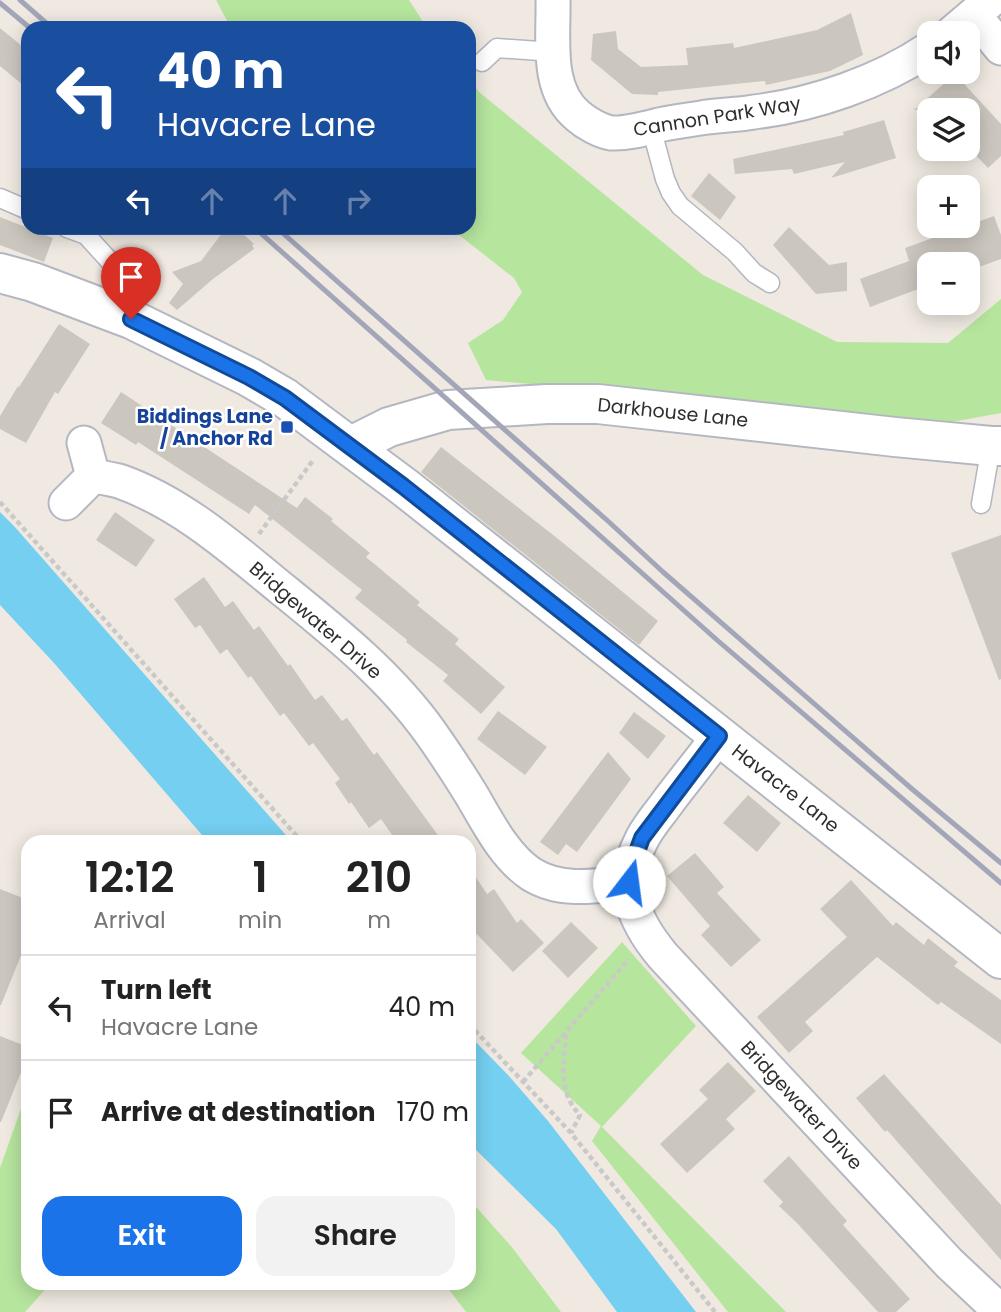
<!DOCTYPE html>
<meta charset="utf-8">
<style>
body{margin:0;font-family:Poppins,sans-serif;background:#f2f2f2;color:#222;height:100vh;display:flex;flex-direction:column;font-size:26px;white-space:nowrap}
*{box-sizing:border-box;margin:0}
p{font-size:23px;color:#767676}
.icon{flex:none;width:38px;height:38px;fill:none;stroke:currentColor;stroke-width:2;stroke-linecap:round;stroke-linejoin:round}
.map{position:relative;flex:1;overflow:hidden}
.details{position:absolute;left:21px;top:835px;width:455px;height:455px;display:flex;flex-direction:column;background:#fff;border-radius:21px;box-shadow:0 4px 18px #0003}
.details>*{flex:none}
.banner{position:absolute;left:21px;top:21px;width:455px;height:214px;border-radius:21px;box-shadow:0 4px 18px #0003;background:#1a4fa0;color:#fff;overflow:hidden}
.buttons{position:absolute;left:917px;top:21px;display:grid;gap:14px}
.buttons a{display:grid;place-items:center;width:63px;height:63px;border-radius:14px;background:#fff;box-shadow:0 4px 18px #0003;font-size:35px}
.pin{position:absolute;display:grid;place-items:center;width:60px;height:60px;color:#fff;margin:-72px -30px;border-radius:50% 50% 50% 0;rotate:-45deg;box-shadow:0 0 7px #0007}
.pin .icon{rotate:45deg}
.me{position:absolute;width:77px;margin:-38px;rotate:15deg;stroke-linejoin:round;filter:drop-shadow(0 0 5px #0008)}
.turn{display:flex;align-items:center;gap:24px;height:147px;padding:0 21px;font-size:32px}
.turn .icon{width:91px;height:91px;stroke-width:2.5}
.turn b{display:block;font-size:49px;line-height:60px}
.lanes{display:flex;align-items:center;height:66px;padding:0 21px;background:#0003;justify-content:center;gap:35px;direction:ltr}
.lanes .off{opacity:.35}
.eta{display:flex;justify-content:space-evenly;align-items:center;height:119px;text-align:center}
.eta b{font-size:42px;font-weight:600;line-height:49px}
.primary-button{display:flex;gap:14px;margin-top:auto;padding:14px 21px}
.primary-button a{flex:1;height:80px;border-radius:21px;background:#1a73e8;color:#fff;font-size:28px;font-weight:600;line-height:80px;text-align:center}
.primary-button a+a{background:#f2f2f2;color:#222}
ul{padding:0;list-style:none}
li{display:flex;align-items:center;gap:21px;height:105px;padding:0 21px;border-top:2px solid #e0e0e0}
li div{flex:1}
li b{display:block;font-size:26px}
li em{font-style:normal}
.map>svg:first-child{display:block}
</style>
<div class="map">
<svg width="1001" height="1312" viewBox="0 0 1001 1312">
<rect width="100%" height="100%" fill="#efe9e1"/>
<!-- green -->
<path fill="#b6e59e" d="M216 0H409L427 28H231Z
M469 79 479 92 703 275 837 342 948 343 1001 299V413L952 422 486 380 468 343 503 320 522 292 514 278 450 228H469Z
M622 942 696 1026 602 1127 786 1312H728L592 1141 601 1126 521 1053Z
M28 1089V1283H51L25 1312H0V1168Z
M469 1199 511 1246 561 1312H466L444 1283H469Z"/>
<!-- water -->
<path fill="#75cff0" d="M0 512 14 526 292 842H208L54 663 0 605Z
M469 1035 508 1075 548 1121 696 1312H617L556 1229 469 1143Z"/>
<!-- building -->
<path fill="#cbc7bf" d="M851 13 863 55 830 71 766 85 765 81 658 92V95L632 94 591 60 593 34 616 31 618 49 641 67 688 65 686 48 733 43 734 48 817 30Z
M0 28 28 51V89L0 66Z
M955 74 1001 124V156L988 168 968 147V110H914Z
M884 120 896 158 831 178 845 162 794 174 792 169 735 174 733 159 844 135 843 132Z
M709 173 736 197 720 220 691 196Z
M994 216 1001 235V259L968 271V264H929V285L870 307 860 279 909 261 905 248Z
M0 217 53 238 44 262 0 245Z
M789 227 829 265 847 262V291L816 294 773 245Z
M226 228H237L254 244 252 245 254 249 213 279 177 310 169 303 183 284 172 272 201 261Z
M59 324 90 344 58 394 55 392 26 443 0 429V416L18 386 19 387Z
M121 392 297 508 305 497 333 519 331 521 370 553 366 557 420 602 417 605 459 639 455 644 505 687 481 714 443 681 448 675 406 642 407 640 355 598 362 590 255 505 249 514 138 442 136 445 101 423Z
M441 447 562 542 658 621 639 645 421 472Z
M115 512 155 540 136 567 96 540Z
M1001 535V679L999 680 951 553Z
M204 577 225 607 233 601 254 630 259 626 288 666 290 664 315 700 322 695 342 721 347 718 374 755 377 752 443 842H397L381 819 369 828 351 802 349 804 335 783 340 779 313 743 309 746 284 713 280 716 251 676 248 678 227 649 220 654 200 625 195 628 174 599Z
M498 711 547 747 525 775 477 739Z
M634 712 666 736 648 759 619 733Z
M608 752 631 779 577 852 566 844 558 855 540 842Z
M748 795 781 823 757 852 723 823Z
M695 853 724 887 717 893 761 940 731 967 701 935 710 926 667 876Z
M469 867 487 894 494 889 517 923 521 919 544 943 513 972 469 926Z
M851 880 893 926 896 922 924 945 928 938 958 962 954 966 1001 1000V1044L941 1002 938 1005 877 957 805 1022 813 1031 789 1053 757 1017 847 937 820 909Z
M0 889 28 900V938L1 1005H0Z
M571 922 598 948 568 978 542 951Z
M0 1036 28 1047V1055L1 1122H0Z
M728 1062 756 1091 726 1119 735 1129 687 1173 660 1144 708 1099 699 1090Z
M884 1074 1001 1205V1260L887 1130 885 1132 856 1098Z
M789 1156 847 1221 843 1225 910 1299 896 1312H878L797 1223 779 1206 783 1202 763 1181Z"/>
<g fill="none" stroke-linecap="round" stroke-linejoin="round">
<defs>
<path id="lane" d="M482 62 497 48 554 52
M651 127 665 179 671 193 680 206 735 252 754 273 770 283
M0 198 28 210
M67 228 86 235 126 279 130 288 131 319
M981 504 991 446"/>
<path id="street" d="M553 0C554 38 545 89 578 116 586 123 600 131 611 133 626 134 644 129 659 125 673 122 687 120 701 118 719 115 737 115 754 112 813 105 880 82 929 49
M974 15 1001 48
M952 33 991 0
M93 476C101 477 110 479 119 481 180 502 232 548 282 589 335 632 390 676 430 732 445 753 458 773 471 794 487 821 504 856 531 874 561 893 597 886 629 882
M66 503 93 476 84 443
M719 736C703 757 686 778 670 799 661 812 649 825 642 839 618 884 633 920 663 956L949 1263 1001 1312"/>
<path id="secondary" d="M0 273 33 282 131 319 249 377 285 398 403 486 1001 959
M351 446 389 427 448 410 547 404H598L895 437 991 446H1001"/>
</defs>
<!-- lane casing -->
<use href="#lane" stroke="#b4b7c1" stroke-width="21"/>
<!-- street casing -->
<use href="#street" stroke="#b4b7c1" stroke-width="37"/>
<!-- secondary casing -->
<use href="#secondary" stroke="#b4b7c1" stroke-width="42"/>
<!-- path -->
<path stroke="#c9c9c9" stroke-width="4.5" stroke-dasharray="5 3.5" stroke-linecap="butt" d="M0 502 302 842
M259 534 314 459
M469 1024 571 1133 715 1312
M566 1034C564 1064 557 1091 580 1115L571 1133
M523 1082 629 959"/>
<!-- lane -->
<use href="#lane" stroke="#fff" stroke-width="18"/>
<!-- street -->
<use href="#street" stroke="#fff" stroke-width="33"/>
<!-- secondary -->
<use href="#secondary" stroke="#fff" stroke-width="38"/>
<!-- rail -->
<path stroke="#a3a6b8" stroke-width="5" d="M20 0 52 28
M0 3 30 28
M255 228 717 640 1001 883
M277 228 609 522 663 572 912 789 1001 863"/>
</g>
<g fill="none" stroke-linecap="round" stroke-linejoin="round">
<defs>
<path id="route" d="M131 319 249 377 285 398 403 486 719 736 642 838 634 860 629 882"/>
</defs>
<!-- route casing -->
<use href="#route" stroke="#114b97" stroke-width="18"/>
<!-- route -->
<use href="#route" stroke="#1a73e8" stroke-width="12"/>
</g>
<!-- markers -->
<rect fill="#1a4fb4" stroke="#fff" stroke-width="2.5" x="280" y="420" width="14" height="14" rx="3.5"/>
<g text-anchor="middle" stroke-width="5" stroke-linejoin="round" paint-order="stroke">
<!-- street labels -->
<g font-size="19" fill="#2e2e2e" stroke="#fff">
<text transform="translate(717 116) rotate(-9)" y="7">Cannon Park Way</text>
<text transform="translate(673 412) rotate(6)" y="7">Darkhouse Lane</text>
<text transform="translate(316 620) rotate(41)" y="7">Bridgewater Drive</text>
<text transform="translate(786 788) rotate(38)" y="7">Havacre Lane</text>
<text transform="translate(802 1105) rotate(47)" y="7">Bridgewater Drive</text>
</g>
<!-- transit labels -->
<g font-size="19" font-weight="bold" fill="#164399" stroke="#fff" text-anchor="end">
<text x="273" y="423">Biddings Lane<tspan x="273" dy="22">/ Anchor Rd</tspan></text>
</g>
</g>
</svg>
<div class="buttons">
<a><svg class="icon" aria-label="sound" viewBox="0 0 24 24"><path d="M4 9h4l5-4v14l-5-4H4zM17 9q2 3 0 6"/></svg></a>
<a><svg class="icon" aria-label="layers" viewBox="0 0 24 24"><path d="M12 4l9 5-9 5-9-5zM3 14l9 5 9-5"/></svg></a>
<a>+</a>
<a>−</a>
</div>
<div class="pin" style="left:131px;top:319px;background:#d93025"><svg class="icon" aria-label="arrive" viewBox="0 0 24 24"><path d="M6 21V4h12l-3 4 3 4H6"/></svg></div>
<svg class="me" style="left:629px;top:882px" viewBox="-20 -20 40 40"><circle r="19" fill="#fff"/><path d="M0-13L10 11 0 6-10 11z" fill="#1a73e8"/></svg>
<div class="banner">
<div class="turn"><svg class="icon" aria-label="left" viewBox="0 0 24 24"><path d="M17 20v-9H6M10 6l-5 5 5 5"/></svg><div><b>40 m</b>Havacre Lane</div></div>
<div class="lanes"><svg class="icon" aria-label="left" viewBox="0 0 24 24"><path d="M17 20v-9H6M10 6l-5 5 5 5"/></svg><svg class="icon off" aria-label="ahead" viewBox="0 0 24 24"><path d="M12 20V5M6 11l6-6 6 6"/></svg><svg class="icon off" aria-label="ahead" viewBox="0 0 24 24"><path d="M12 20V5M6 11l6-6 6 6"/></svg><svg class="icon off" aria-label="right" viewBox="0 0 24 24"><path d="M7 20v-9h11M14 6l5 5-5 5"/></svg></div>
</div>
<section class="details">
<div class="eta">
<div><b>12:12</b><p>Arrival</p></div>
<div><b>1</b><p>min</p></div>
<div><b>210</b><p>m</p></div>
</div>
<ul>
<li><svg class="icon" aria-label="left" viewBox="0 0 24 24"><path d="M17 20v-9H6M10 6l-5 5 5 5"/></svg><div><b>Turn left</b><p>Havacre Lane</p></div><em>40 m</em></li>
<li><svg class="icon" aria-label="arrive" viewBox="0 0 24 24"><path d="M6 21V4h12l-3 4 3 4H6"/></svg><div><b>Arrive at destination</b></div><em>170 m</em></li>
</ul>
<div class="primary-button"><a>Exit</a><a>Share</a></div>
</section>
</div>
